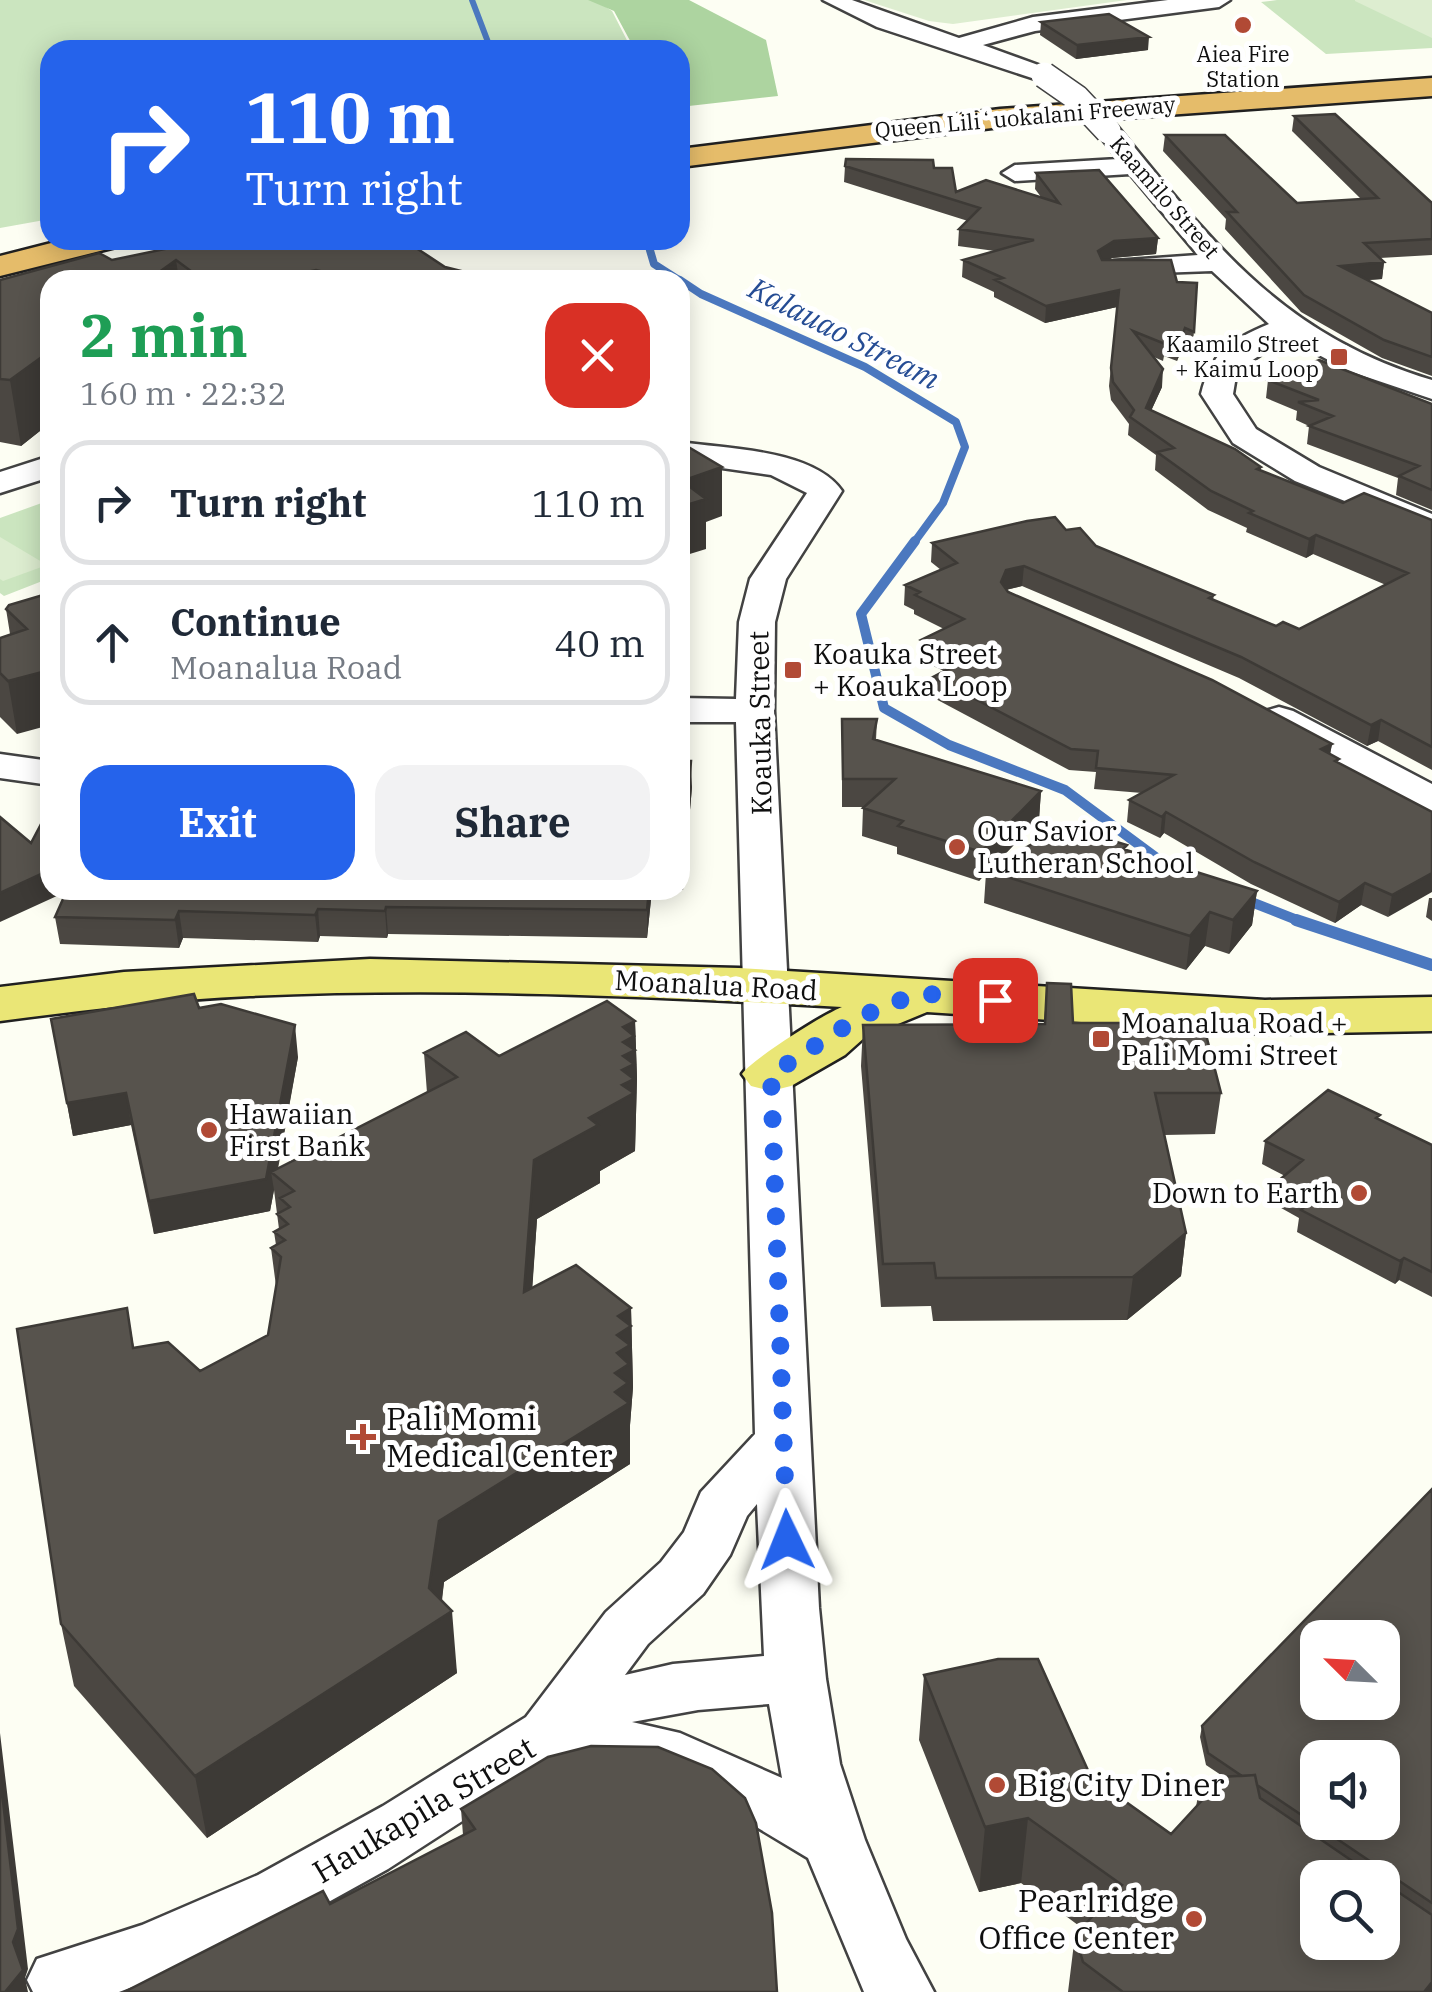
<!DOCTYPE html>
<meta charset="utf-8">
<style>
body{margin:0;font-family:"IBM Plex Serif",serif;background:#f2f2f3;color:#1f2937;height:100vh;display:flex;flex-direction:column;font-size:38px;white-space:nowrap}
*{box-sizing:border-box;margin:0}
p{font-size:32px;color:#747a83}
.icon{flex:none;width:55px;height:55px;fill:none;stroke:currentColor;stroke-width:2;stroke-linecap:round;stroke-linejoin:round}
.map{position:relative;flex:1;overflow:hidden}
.drawer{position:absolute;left:40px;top:270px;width:650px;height:630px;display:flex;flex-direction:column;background:#fff;border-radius:30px;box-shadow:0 5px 25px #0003}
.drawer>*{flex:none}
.banner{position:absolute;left:40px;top:40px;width:650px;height:210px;border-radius:30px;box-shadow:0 5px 25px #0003;background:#2563eb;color:#fff;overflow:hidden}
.needle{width:65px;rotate:294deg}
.tools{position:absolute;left:1300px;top:1620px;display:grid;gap:20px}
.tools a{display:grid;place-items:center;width:100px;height:100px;border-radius:20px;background:#fff;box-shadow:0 5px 25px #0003;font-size:50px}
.pin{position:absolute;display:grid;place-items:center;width:85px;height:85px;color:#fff;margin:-42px;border-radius:20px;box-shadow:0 5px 15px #0006}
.me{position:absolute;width:110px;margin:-55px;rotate:358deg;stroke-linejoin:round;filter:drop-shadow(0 0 8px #0008)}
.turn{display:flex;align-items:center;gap:35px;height:210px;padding:0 40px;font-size:45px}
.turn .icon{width:130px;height:130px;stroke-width:2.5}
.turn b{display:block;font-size:70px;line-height:85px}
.round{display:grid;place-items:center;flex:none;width:105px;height:105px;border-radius:30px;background:#f2f2f3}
.headline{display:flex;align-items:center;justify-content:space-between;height:170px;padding:0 40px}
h1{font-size:60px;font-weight:800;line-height:75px;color:#1e9e55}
.button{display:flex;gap:20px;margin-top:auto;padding:20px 40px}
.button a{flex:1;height:115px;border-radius:30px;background:#2563eb;color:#fff;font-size:40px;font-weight:800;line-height:115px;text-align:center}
.button a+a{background:#f2f2f3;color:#1f2937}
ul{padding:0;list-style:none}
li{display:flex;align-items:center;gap:30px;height:125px;margin:0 20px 15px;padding:0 20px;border:5px solid #e0e1e3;border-radius:30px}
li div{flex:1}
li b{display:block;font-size:38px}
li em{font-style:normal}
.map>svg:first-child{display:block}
</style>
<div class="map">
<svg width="1432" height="1992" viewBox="0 0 1432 1992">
<rect width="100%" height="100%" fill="#fdfef3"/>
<!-- green -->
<path fill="#cbe5bf" d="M0 0H595L612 11 632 50H50V219L0 228Z
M1277 0H1432V48L1326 54 1261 2Z
M50 500V578L4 596 0 593V518Z"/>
<!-- forest -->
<path fill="#add4a0" d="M588 0H689L766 40 778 96 680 107V50H635L614 11Z"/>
<!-- pitch -->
<path fill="#ddedd0" d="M864 0H1127L953 24 929 21Z
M1355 0H1432V38L1355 1Z
M0 537 47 565 3 581 0 579Z"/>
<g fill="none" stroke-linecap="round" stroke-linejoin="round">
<!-- stream-far3 -->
<path stroke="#4b78bf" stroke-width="6" d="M472 0 491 50"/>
<!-- stream-far2 -->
<path stroke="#4b78bf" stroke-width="8" d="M647 240 654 264 679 280
M680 280 701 294 865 367 956 422 965 447 943 503 913 544"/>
<!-- stream-far1 -->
<path stroke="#4b78bf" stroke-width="10" d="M915 541 861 614 884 708 949 745 1065 790 1173 870
M1241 898 1302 922"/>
<!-- stream -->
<path stroke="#4b78bf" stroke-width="12" d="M1296 920 1432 965"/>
<defs>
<path id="minor" d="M823 0H852L959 38 1033 17 1168 0H1230L1219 7 1035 31 983 45 1052 70 1056 75 1044 82 877 27Z
M1108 124 1117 126C1213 243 1280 334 1432 380V399L1349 371 1287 338 1237 370 1233 394 1256 429 1319 467 1432 514V536L1295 481 1233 443 1201 394C1211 353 1230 340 1269 324L1212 271 1104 275 1100 269 1114 261 1198 255 1130 174 1015 181 1002 173 1015 165 1118 159 1096 131Z
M680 442C726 449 813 449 842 491L786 579 775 622 774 711 819 1608 826 1679 840 1764 865 1840 906 1939 934 1992H864L808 1858 728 1810 651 1776 552 1763 388 1869 305 1915 220 1954 119 1992H33L27 1980 37 1959 142 1925 258 1875 383 1806 526 1717 606 1612 661 1562 684 1532 701 1492 755 1434 736 722H680V698L736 699 739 622 750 579 807 493 771 475 680 462ZM757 1504 764 1656 673 1664 625 1675 648 1644 703 1594 730 1555 747 1516ZM769 1704 782 1778 680 1733 632 1722 698 1710Z
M50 456V477L0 493V472Z
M1279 707 1293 711 1432 784V812L1418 809 1265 727 1260 719 1265 711Z
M0 754 50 761V785L0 778Z"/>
<path id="major" d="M370 959 739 968 1265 1000 1432 997V1031L1265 1034 927 1012 864 1038 845 1055 791 1086 771 1091 751 1086 742 1074C752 1059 824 1014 842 1007 645 996 447 987 250 996 166 1000 83 1010 0 1021V987L124 972Z"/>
<path id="highway" d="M1432 78V96L1000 127 680 167V149L1000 109Z
M63 240H121L116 247 0 276V256Z"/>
</defs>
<!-- minor casing -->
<use href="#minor" stroke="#424242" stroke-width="5"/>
<!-- major casing -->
<use href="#major" stroke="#202020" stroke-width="5"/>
<!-- highway casing -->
<use href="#highway" stroke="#202020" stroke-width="5"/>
<!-- minor -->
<use href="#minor" fill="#fff" fill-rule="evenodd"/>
<!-- major -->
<use href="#major" fill="#eae676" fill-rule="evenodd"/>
<!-- highway -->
<use href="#highway" fill="#e5bc6a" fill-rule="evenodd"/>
<defs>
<path id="minor-bridge" d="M1044 75 1077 98 1108 131"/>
</defs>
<!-- minor-bridge casing -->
<use href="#minor-bridge" stroke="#424242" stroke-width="28" stroke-linecap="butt"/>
<!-- minor-bridge -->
<use href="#minor-bridge" stroke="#fff" stroke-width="25"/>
</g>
<!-- wall -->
<path fill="#4b4742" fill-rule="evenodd" d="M1041 22 1148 50 1076 59 1040 35Z
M1294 116 1432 203V255L1380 258 1384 262 1382 279 1368 280 1432 313V376L1382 358 1301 312 1225 229 1226 219 1163 151 1165 135 1297 203 1361 199 1292 131Z
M845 166 934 168 956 192 1041 197 1035 189 1036 173 1158 238 1156 254 1112 258 1108 260 1177 282 1194 332 1192 349 1183 346 1177 361 1164 356 1163 361 1154 357 1162 387 1151 411 1261 467V470L1343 503 1432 520V770L1378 741 1367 746 1239 678 1022 586 1006 590 1332 744 1330 754 1339 759 1338 763 1431 812 1388 917 1361 905 1335 923 1251 884 1164 833 1160 838 1127 822 1129 800 1142 793 1094 789 1096 772 1069 770 932 697 933 677 944 671 920 660 921 640 944 629 914 614V610L904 605 905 585 941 570 931 562 932 543 1066 530 1096 546 1214 595 1213 600 1276 626 1299 629 1386 585 1313 554 1306 558 1246 532 1247 528 1208 510 1155 470 1156 455 1128 435 1129 424 1111 400 1109 386 1117 307 1045 323 994 297V292L962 277 963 260 995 251 958 246 959 229 968 221 844 182Z
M208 240 445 267 497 280H50V423L21 446 0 442V280L112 260Z
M1268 380 1432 404V510L1396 495 1398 478 1307 444 1309 426 1296 420 1297 411 1266 398Z
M50 593 17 734 0 717V638L10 634 6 609Z
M842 719H877L876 740 1041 791 1039 819 993 866 1127 850 1257 891 1252 925 1229 954 1205 946 1186 970 984 903 986 873 979 881 897 854V847L862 836 863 808 865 807H842Z
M680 761 692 787 683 890H680Z
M50 890H652L647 938 388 934 387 938 320 936 318 942 183 938 179 948 60 944 55 917 66 892Z
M1429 898H1432V921L1426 917Z
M1047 983 1073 1023 1221 1093 1215 1134 1164 1135 1186 1233 1181 1276 1127 1320 933 1321 931 1306 881 1307 861 1066 863 1025 1044 1024Z
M199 1008 298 1057 278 1169 427 1093 424 1053 499 1056 635 1021 637 1078 635 1151 600 1171V1183L537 1219 532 1288 631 1308 633 1387 630 1425V1464L444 1582 442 1601 457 1673 207 1838 74 1686 61 1624 127 1308 134 1348 200 1371 268 1335 276 1286 271 1248 276 1245 274 1232 279 1229 274 1190 270 1211 154 1234 131 1125 73 1136 51 1019Z
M1379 1119 1432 1145V1297L1399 1280 1395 1284 1297 1232 1299 1218 1274 1204 1277 1182 1285 1176 1262 1164 1265 1141Z
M1432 1489V1992H1068L1075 1935 1082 1928 1021 1883 979 1892 919 1740 924 1675 1091 1777 1171 1834 1196 1807 1201 1778 1224 1777 1206 1765 1200 1737 1202 1726ZM1318 1878H1382V1942Z
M461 1809 777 1992 330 1904 463 1835Z"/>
<!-- shaded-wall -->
<path fill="#3d3a36" d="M1149 37 1148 50 1076 59 1077 45Z
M1158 238 1156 254 1112 258 1096 268 1098 251 1114 241Z
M176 260 179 280H148Z
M1384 262 1382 279 1338 282 1340 266Z
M316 270 317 280H270Z
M1119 290 1117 307 1045 323 1046 306Z
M1185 328 1183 346 1177 361 1179 344Z
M50 351V423L21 446 10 380Z
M1163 369 1162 387 1144 426 1146 408Z
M722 467V516L706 522V549L680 557V507L682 481Z
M1316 535 1313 554 1306 558 1309 539Z
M1024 566 1022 586 1005 590 1001 582 1006 570Z
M50 670V725L17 734 8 681Z
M1381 720 1378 741 1367 746 1371 725Z
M1332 744 1328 765 1321 749Z
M691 761 692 787 683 890V863Z
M1041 791 1039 819 989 871 986 870V873L979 881 981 852Z
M1166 812 1164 833 1160 838 1162 817Z
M50 870V890H70L0 922V893Z
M1432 873V892L1388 917 1392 895Z
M1365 883 1361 905 1335 923 1339 902Z
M649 890H652L647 938V910Z
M1257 891 1252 925 1229 954 1233 920Z
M386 907 388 934 387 938 385 911Z
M318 909 320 936 318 942 315 915Z
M179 911 183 938 179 948 175 920Z
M1210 912 1205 946 1186 970 1190 936Z
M635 1021 637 1078 635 1151 600 1171V1183L537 1219 528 1352 524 1292 534 1160 589 1118 623 1027Z
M295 1025 298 1057 276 1176 271 1172 274 1190 270 1211 154 1234 149 1201Z
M126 1093 131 1125 73 1136 67 1103Z
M1186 1233 1181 1276 1127 1320 1133 1277Z
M1404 1258 1399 1280 1395 1284 1400 1261Z
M631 1308 633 1387 630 1425V1464L444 1582 439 1619 452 1611 457 1673 207 1838 195 1776 429 1588 439 1521 615 1373 618 1316Z
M0 1733 28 1969 25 1978 28 1992H5L13 1942 0 1776Z
M1028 1818 1021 1883 979 1892 985 1827Z
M1432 1982V1992H1424Z"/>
<!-- building -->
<path fill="#57534d" stroke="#3d3a36" stroke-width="2.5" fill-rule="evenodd" d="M1109 14 1149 37 1077 45 1041 22Z
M1335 114 1432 203V239L1364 243 1384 262 1340 266 1432 313V357L1384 340 1304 295 1227 212H1237L1165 135H1225L1297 203 1378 198 1294 116Z
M846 159 933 160 934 168H952L956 192 986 180 1059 203 1036 173 1099 170 1158 238 1114 241 1098 251 1102 260H1171L1177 282 1197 283 1194 332 1185 328 1179 344 1164 338 1165 344 1133 331 1163 369 1146 408 1235 449 1261 467 1257 469 1343 503 1364 493 1432 520V747L1381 720 1371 725 1241 657 1024 566 1006 570 1001 582 1008 592 1212 680 1332 744 1321 749 1339 759 1335 761 1432 812V873L1392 895 1365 883 1339 902 1254 862 1166 812 1162 817 1129 800 1174 775 1096 768 1098 751 1071 749 933 677 965 660 921 640 964 619 915 595 920 592 905 585 957 563 932 543 1027 521 1055 517 1066 530 1080 528 1096 546 1214 595 1209 598 1276 626 1283 622 1299 629 1408 573 1316 535 1309 539 1249 513 1253 511 1211 491 1157 452 1174 448 1130 417 1134 410 1113 382 1111 368 1119 290 1046 306 995 280 1003 278 963 260 1034 240 959 229 980 208 845 166Z
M208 240H404L445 267 497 280H357L316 270 270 280H203L176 260 148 280H50V351L10 380 0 379V280L99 253 112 260Z
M1319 360 1432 404V490L1399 476 1419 466 1309 426 1333 416 1298 402 1319 400 1268 380Z
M680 442 722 467 682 481 706 499 680 507Z
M50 593V670L8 681 0 673V638L27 629 6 609 9 605Z
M842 719H877L873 739 1041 791 981 852 898 826 903 821 863 808 895 779H843Z
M680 761H691L683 863H680Z
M50 807V870L0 893V817L31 843Z
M1064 826 1127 845 1123 849 1257 891 1233 920 1210 912 1190 936 986 870Z
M67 890H649L647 910 386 907 385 911 318 909 315 915 179 911 175 920 55 917Z
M1047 983 1071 984 1073 1023H1203L1221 1093H1155L1186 1233 1133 1277 936 1278 934 1263 883 1264 863 1025 1045 1024Z
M194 994 199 1008 221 1004 295 1025 266 1179 149 1201 126 1093 67 1103 51 1019Z
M607 1001 635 1021 623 1027 634 1036 623 1042 635 1050 623 1056 634 1064 622 1070 634 1079 622 1085 634 1093 589 1118 598 1125 534 1160 524 1292 576 1265 631 1308 618 1316 631 1326 617 1335 630 1345 617 1353 629 1364 615 1373 628 1383 615 1392 629 1403 439 1521 429 1588 452 1611 195 1776 61 1624 17 1329 127 1308 133 1348 168 1342 200 1371 268 1335 281 1257 271 1248 285 1240 274 1232 288 1224 277 1214 290 1207 280 1198 294 1191 271 1172 457 1077 424 1053 466 1032 499 1056Z
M1328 1090 1380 1115 1376 1118 1432 1145V1272L1404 1258 1400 1261 1301 1210 1312 1200 1277 1182 1303 1160 1265 1141Z
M1432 1489V1903L1257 1785 1255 1775 1242 1776 1208 1753 1202 1726ZM1318 1638H1382V1702H1318ZM1318 1758H1382V1822H1318Z
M998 1659H1038L1091 1777 1171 1834 1206 1796 1201 1778 1255 1775 1260 1798 1377 1878H1318V1942H1382V1881L1432 1915V1982L1424 1992H1123L1083 1962 1075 1935 1122 1885 1028 1818 985 1827 924 1675Z
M591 1746 658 1747 712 1769 745 1798 756 1823 772 1913 777 1992H124L323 1891 330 1904 475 1829 461 1809 548 1757Z
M0 1776 18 1929 13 1942 23 1970 5 1992H0Z"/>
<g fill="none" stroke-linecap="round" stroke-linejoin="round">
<!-- route -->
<path stroke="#2563eb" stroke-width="18" stroke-dasharray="0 32.4" d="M787 1540 771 1074C817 1047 862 1008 916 996 939 991 971 998 995 1000"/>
</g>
<!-- markers -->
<g fill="#b14a35" stroke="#fff" stroke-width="4">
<circle cx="1243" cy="25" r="10"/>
<rect x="1329" y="347" width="20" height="20" rx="5"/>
<rect x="783" y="660" width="20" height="20" rx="5"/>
<circle cx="957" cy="847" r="10"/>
<rect x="1091" y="1029" width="20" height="20" rx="5"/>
<circle cx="209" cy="1130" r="10"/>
<circle cx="1359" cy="1193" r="10"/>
<path d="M358 1422h10v10h10v10h-10v10h-10v-10h-10v-10h10z"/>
<circle cx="997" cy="1785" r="10"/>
<circle cx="1194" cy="1919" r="10"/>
</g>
<g text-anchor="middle" stroke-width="10" stroke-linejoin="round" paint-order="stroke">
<!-- far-poi labels -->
<g font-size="22" fill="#0f0f0f" stroke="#fff">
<text x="1243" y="62">Aiea Fire<tspan x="1243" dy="25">Station</tspan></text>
<text x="1319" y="352" text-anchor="end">Kaamilo Street<tspan x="1319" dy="25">+ Kaimu Loop</tspan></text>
</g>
<!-- far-street labels -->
<g font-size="22" fill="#0f0f0f" stroke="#fff">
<text transform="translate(1025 117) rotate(-5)" y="8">Queen Liliʻuokalani Freeway</text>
<text transform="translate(1165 197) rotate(49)" y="8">Kaamilo Street</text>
</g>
<!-- poi labels -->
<g font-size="28" fill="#0f0f0f" stroke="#fff" text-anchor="start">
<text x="813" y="664">Koauka Street<tspan x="813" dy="32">+ Koauka Loop</tspan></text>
<text x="977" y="841">Our Savior<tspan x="977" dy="32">Lutheran School</tspan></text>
<text x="1121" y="1033">Moanalua Road +<tspan x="1121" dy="32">Pali Momi Street</tspan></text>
<text x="229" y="1124">Hawaiian<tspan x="229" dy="32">First Bank</tspan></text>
<text x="1339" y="1203" text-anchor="end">Down to Earth</text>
</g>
<!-- street labels -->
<g font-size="28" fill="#0f0f0f" stroke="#fff">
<text transform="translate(760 723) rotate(-91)" y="10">Koauka Street</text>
<text transform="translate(716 985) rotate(3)" y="10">Moanalua Road</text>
</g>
<!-- water labels -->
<g font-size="30" font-style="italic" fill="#254c94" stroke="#fff">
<text transform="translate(844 334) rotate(27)" y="10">Kalauao Stream</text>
</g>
<!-- near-poi labels -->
<g font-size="32" fill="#0f0f0f" stroke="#fff" text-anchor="start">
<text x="386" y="1430">Pali Momi<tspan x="386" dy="37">Medical Center</tspan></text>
<text x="1017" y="1796">Big City Diner</text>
<text x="1174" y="1912" text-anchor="end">Pearlridge<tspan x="1174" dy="37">Office Center</tspan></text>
</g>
<!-- near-street labels -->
<g font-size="32" fill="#0f0f0f" stroke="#fff">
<text transform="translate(424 1810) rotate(-31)" y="11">Haukapila Street</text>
</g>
</g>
</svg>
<div class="tools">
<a><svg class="needle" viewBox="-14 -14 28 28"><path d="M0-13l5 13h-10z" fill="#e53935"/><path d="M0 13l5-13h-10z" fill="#747a83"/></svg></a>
<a><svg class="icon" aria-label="sound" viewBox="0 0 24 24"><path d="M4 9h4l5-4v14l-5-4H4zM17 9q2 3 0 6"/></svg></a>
<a><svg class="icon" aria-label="search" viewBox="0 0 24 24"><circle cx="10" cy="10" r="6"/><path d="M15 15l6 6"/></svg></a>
</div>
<div class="pin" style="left:995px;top:1000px;background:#d93025"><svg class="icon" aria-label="arrive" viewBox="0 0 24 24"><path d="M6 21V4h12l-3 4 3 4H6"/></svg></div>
<svg class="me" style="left:787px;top:1540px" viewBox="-20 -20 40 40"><path d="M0-17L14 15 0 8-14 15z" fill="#2563eb" stroke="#fff" stroke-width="4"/></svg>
<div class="banner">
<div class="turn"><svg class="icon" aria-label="right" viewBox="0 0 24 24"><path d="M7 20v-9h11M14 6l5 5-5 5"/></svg><div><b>110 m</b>Turn right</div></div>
</div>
<section class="drawer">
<div class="headline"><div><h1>2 min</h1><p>160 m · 22:32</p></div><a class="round" style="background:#d93025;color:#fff"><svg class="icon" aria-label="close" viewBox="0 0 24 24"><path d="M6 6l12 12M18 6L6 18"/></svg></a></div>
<ul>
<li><svg class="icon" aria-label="right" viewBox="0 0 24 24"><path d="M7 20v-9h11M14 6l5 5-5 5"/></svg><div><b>Turn right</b></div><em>110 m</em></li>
<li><svg class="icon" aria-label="ahead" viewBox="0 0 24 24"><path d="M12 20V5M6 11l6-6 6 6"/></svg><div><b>Continue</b><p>Moanalua Road</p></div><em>40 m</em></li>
</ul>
<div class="button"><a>Exit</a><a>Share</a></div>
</section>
</div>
